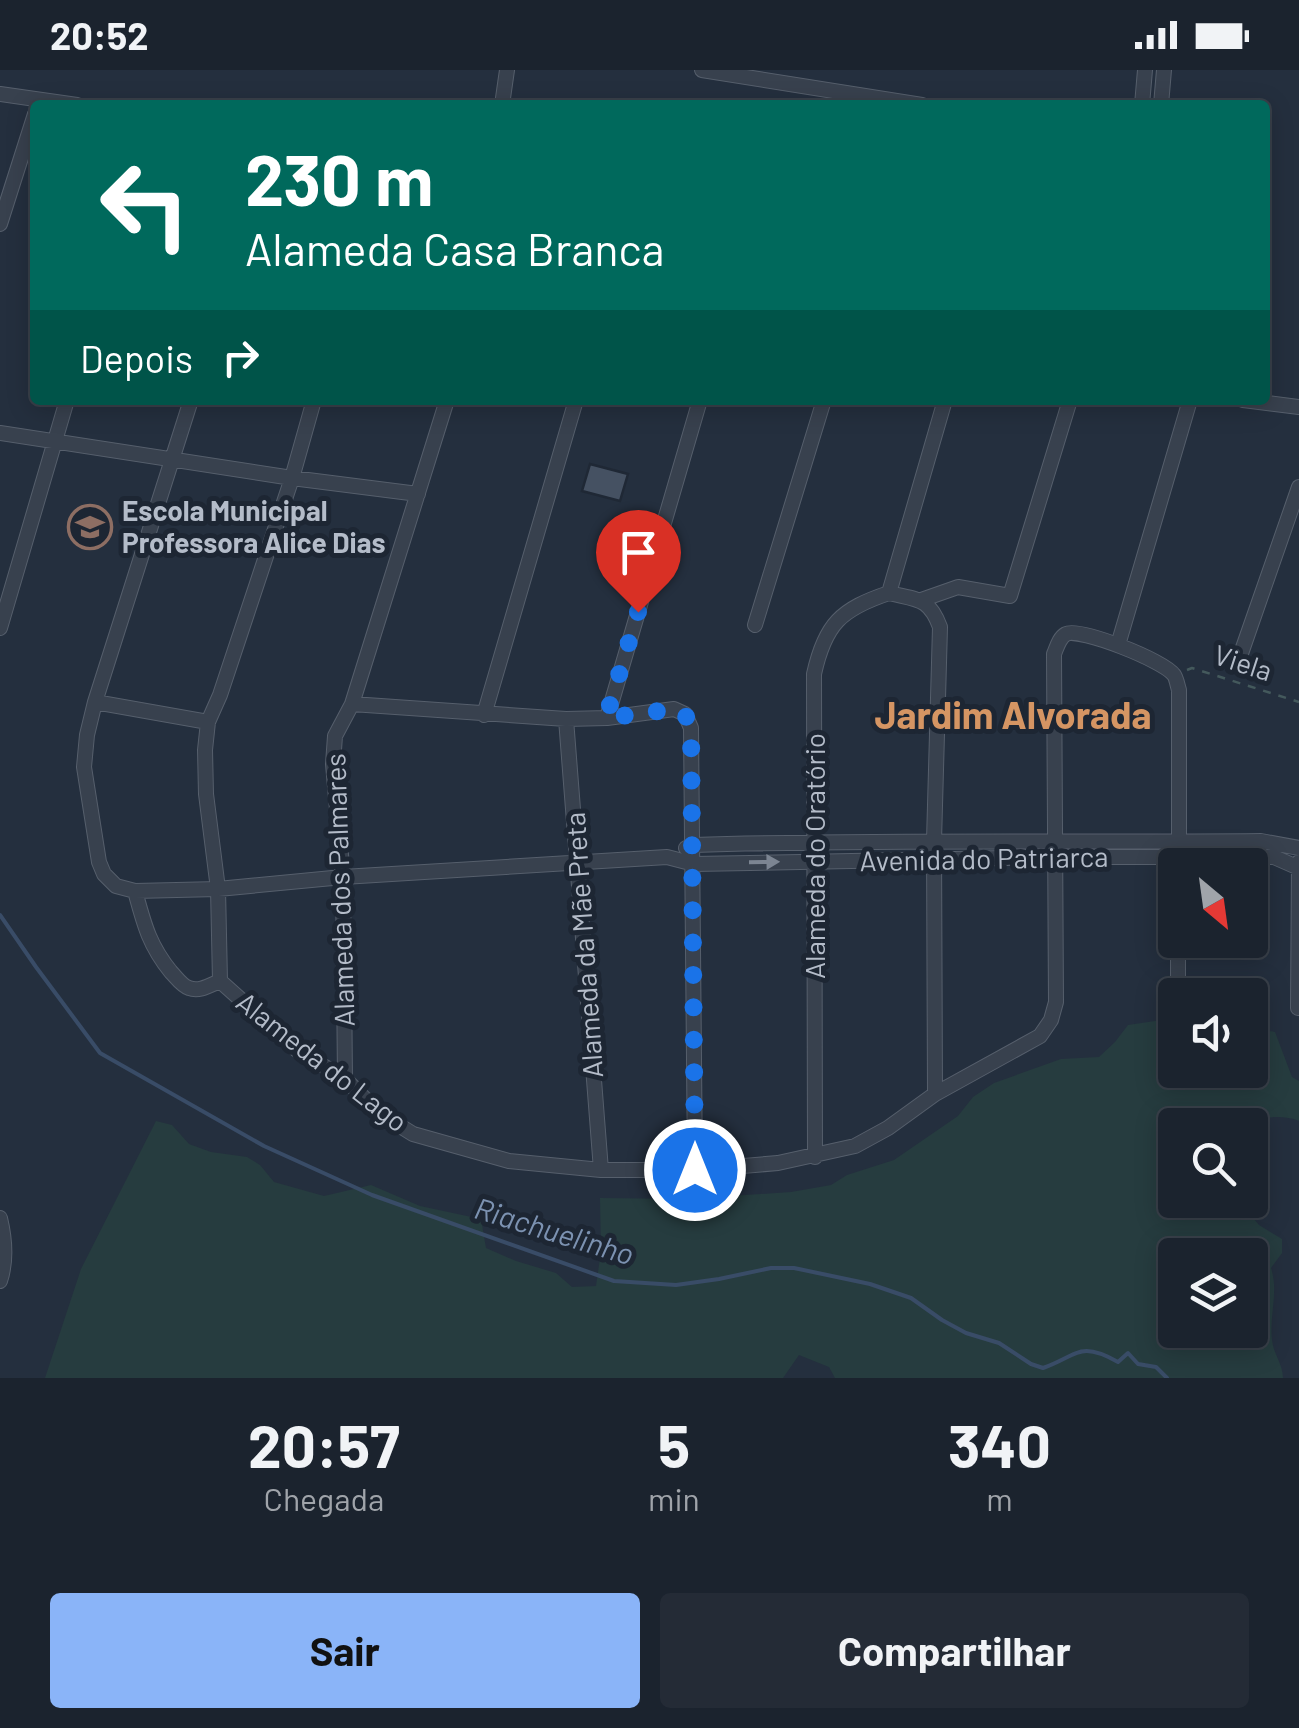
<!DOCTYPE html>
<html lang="pt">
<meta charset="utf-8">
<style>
body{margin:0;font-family:Barlow,sans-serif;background:#242b36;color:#f1f3f6;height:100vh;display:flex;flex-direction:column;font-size:38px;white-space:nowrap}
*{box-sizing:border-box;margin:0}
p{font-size:32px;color:#a0a4aa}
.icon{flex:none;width:55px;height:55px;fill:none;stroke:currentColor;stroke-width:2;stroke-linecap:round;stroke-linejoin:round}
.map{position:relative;height:1308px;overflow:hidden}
.drawer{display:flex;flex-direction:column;background:#1b232e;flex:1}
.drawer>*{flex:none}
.top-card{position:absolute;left:30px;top:30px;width:1240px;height:305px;border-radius:10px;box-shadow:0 5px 25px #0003,0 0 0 2px #39404a;background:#00695c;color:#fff;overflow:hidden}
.needle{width:65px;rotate:151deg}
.tools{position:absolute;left:1158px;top:778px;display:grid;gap:20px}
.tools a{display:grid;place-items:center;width:110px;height:110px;border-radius:10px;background:#1b232e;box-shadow:0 5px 25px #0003,0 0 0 2px #39404a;font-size:50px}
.pin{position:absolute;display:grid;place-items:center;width:85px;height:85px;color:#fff;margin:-102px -42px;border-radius:50% 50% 50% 0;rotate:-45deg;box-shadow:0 0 10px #0007}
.pin .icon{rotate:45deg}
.me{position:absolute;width:110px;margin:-55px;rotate:0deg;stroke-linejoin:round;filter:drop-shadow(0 0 8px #0008)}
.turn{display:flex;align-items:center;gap:35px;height:210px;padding:0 50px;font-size:45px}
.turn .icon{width:130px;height:130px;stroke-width:2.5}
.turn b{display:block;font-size:70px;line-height:85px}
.then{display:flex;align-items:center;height:95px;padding:0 50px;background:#0003;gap:20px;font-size:38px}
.eta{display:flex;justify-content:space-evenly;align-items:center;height:170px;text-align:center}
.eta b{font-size:60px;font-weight:700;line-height:70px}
.button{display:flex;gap:20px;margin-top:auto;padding:20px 50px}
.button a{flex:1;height:115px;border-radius:10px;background:#8ab4f8;color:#111;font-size:40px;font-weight:700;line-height:115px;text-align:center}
.button a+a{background:#242b36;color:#f1f3f6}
.status{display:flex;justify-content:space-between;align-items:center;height:70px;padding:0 50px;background:#1b232e;direction:ltr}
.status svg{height:28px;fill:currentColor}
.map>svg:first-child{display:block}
</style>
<div class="status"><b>20:52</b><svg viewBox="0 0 49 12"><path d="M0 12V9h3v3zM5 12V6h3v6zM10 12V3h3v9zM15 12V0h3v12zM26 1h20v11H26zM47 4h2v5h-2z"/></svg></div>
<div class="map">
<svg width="1299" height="1308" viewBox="0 0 1299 1308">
<rect width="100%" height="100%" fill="#242f3e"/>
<!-- green -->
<path fill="#263c3f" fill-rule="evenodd" d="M1175 948V1000H1250V957L1275 962 1292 1007 1299 1011V1051C1275 1041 1250 1053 1225 1055 1209 1057 1191 1055 1175 1055V1130H1238L1259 1155 1282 1169V1183L1271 1198C1279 1222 1269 1246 1272 1270 1273 1283 1283 1294 1283 1308H835L829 1297 799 1285 783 1308H45L81 1199 156 1051 172 1055 189 1074 211 1082 247 1087 260 1095 274 1112 324 1126 371 1115 420 1136 481 1149 486 1178 516 1191 556 1203 572 1217 596 1216 601 1181 600 1128 686 1129 791 1122 831 1115 847 1105 894 1090 958 1046 973 1027 994 1013 1061 989 1099 987 1115 972 1128 955ZM1175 1185H1250V1260H1175Z"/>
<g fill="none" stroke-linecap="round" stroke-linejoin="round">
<!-- stream -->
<path stroke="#394c67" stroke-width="4" d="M0 845 36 897 100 983 264 1076 372 1125 614 1211 676 1215 719 1209 771 1198H794L870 1214 911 1228 942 1250 966 1263 999 1273 1031 1294 1043 1298C1077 1286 1079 1270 1118 1292L1128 1283 1138 1294 1156 1297 1167 1308"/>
</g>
<!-- building -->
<path fill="#455162" stroke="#1f2835" stroke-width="2.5" d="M590 394 628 404 620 431 582 421Z"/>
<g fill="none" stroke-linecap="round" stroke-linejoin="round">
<defs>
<path id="street" d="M702 0 922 35
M0 24 77 35
M502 35 507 0
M1142 35 1145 0
M1161 35 1164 0
M0 154 35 44
M191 330 95 632 87 665 84 697 99 792 104 804 116 816 135 821 218 819 343 807 667 787 694 794 1056 787H1274L1299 798
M1243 330 1299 337
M0 363 292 408 418 424
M889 523C917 530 929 527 940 557L934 771 935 1024
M889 523 945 330
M921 530 958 517 1010 526 1070 330
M755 555 824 330
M0 558 67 330
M1118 575 1190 330
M1237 595 1299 417
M95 632 208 652
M352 634 566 649 607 648 674 639 685 644 691 658 695 1100
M484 645 576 330
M607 648 700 330
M566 649 601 1100
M686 778 694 775C883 769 1071 773 1261 771L1299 778
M135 821C144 854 149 875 171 902 176 907 182 916 189 918 200 922 210 915 220 911
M220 911 297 980 345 1009 379 1043 413 1064 509 1091 601 1100H695L778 1093 855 1076 888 1058 935 1024 1040 966 1051 950 1056 932 1054 584C1057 577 1059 568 1066 564 1079 557 1165 591 1174 605 1176 607 1178 617 1179 620V794
M220 911 218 819 206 724 205 680 208 652 220 625 292 408 314 330
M1178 918V870
M1298 938 1299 792
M345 1009 343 807 333 694 335 666 352 634 447 330
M815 1087 814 604C825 554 841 539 889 523
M0 1148C5 1169 7 1190 0 1211"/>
</defs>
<!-- street casing -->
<use href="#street" stroke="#565f6c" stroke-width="16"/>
<!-- path -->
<path stroke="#44595c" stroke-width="2.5" stroke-dasharray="8 8" stroke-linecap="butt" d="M1187 600 1192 598 1299 632"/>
<!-- street -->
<use href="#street" stroke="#38414e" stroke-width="14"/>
</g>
<!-- one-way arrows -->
<defs><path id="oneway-solid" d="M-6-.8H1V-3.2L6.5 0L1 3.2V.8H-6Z" transform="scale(2.5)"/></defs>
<use fill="#7c8592" href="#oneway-solid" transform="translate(764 792) rotate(-1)"/>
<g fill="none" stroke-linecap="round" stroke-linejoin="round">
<!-- route -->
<path stroke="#1a73e8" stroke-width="18" stroke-dasharray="0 32.4" d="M638 542 606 648 674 639 685 644 691 658 695 1100"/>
</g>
<!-- icons -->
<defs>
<symbol id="school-ring" viewBox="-11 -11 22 22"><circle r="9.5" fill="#1d2633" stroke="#8d6e63" stroke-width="1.5"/><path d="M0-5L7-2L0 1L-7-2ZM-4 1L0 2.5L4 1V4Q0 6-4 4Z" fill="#8d6e63"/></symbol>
</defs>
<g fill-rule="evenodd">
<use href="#school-ring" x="65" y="432" width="50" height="50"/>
</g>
<g text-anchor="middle" stroke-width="10" stroke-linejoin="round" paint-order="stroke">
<!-- poi labels -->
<g font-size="28" font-weight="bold" fill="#b4bcc9" stroke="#1d2633" text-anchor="start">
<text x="122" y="451">Escola Municipal<tspan x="122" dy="32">Professora Alice Dias</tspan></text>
</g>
<!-- street labels -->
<g font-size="28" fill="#b4bcc9" stroke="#1d2633">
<text transform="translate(1243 593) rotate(18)" y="10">Viela</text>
<text transform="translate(815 786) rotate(-90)" y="10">Alameda do Oratório</text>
<text transform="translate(984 789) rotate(-1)" y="10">Avenida do Patriarca</text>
<text transform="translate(340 820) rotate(-92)" y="10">Alameda dos Palmares</text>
<text transform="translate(584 875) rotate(-94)" y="10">Alameda da Mãe Preta</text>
<text transform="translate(322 992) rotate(38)" y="10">Alameda do Lago</text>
</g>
<!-- water labels -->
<g font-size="30" font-style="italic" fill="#7c92b1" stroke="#1d2633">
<text transform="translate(554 1162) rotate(17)" y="10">Riachuelinho</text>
</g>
<!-- district labels -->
<g font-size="38" font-weight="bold" fill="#d59563" stroke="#1d2633">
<text x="1013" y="659">Jardim Alvorada</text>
</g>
</g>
</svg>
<div class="tools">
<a><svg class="needle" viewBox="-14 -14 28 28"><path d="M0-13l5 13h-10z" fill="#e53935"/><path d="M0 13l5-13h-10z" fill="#a0a4aa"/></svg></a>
<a><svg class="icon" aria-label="sound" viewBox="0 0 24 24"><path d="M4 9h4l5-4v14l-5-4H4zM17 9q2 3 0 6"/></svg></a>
<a><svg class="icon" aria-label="search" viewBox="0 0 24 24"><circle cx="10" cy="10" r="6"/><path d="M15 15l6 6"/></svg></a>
<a><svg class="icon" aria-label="layers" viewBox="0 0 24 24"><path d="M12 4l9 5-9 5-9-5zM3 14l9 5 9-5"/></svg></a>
</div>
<div class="pin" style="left:638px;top:542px;background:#d93025"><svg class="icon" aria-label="arrive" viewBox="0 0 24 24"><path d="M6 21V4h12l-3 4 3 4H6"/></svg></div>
<svg class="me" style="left:695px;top:1100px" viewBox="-20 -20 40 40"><circle r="17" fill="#1a73e8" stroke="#fff" stroke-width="3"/><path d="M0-11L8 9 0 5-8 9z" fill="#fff"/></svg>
<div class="top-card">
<div class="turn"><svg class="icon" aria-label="left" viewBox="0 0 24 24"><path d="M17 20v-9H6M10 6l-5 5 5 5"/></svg><div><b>230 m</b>Alameda Casa Branca</div></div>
<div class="then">Depois<svg class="icon" aria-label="right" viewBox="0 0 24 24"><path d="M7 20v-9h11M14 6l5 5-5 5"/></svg></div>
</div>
</div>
<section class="drawer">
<div class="eta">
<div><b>20:57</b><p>Chegada</p></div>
<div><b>5</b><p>min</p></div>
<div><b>340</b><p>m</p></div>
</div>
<div class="button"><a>Sair</a><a>Compartilhar</a></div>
</section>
